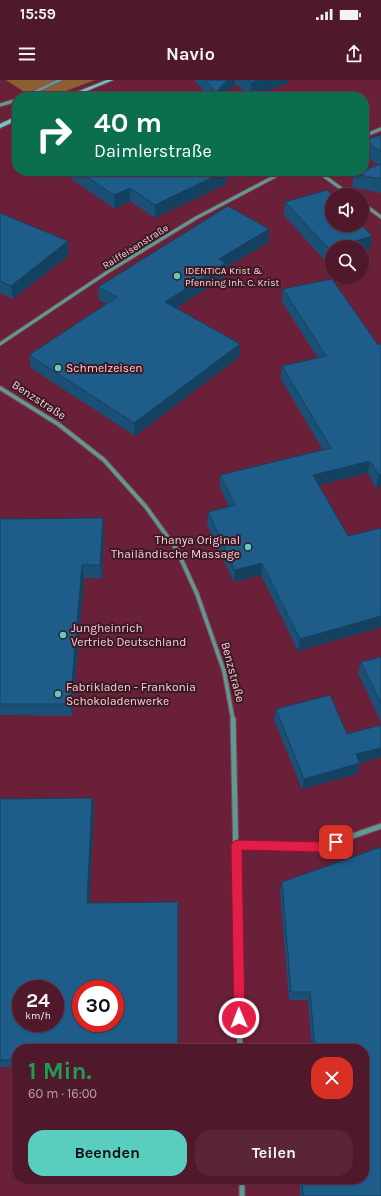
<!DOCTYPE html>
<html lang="de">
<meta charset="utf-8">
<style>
body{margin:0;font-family:Karla,sans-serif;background:#5a2537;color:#f1f3f6;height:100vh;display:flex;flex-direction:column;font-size:15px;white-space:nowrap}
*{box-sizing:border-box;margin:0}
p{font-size:13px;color:#b4a0a9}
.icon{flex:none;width:22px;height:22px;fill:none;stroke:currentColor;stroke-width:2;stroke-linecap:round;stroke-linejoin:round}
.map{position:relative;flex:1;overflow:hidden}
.sheet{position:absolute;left:12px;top:964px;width:357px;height:140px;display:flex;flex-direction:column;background:#50182b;border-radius:16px;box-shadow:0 1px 3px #0004,0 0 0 1px #673747}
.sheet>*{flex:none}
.top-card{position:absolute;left:12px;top:12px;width:357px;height:84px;border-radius:16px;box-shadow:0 1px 3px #0004,0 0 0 1px #673747;background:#0b6e4f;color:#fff;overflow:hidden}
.buttons{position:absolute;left:325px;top:108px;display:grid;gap:8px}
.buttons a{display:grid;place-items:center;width:44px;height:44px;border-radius:50%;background:#50182b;box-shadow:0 1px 3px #0004,0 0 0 1px #673747;font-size:20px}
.speed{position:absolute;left:12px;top:900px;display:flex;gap:8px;font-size:20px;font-weight:700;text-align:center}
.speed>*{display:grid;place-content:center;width:52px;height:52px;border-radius:50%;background:#50182b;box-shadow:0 1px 3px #0004,0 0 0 1px #673747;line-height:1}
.speed small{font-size:10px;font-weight:400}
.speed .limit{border:6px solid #d22;background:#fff;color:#111}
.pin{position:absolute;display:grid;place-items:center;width:34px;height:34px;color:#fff;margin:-17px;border-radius:8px;box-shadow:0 2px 6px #0006}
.me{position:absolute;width:44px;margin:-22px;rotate:359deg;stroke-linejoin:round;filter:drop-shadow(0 0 3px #0008)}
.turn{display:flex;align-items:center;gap:14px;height:84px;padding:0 16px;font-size:18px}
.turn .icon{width:52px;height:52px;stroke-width:2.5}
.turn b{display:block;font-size:28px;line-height:34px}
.round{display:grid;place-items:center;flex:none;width:42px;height:42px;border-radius:16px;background:#5a2537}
.overview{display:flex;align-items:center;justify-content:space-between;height:68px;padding:0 16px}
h1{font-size:24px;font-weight:700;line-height:30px;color:#1e9e55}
.primary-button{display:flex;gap:8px;margin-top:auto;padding:8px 16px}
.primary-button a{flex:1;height:46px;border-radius:16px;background:#59cebf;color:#111;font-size:16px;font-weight:700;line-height:46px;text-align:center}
.primary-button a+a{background:#5a2537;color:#f1f3f6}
.status{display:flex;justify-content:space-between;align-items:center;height:28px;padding:0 20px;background:#50182b;direction:ltr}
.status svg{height:11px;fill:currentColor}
header{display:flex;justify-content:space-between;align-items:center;height:52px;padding:0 16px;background:#50182b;font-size:18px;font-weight:700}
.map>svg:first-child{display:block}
</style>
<div class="status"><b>15:59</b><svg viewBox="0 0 49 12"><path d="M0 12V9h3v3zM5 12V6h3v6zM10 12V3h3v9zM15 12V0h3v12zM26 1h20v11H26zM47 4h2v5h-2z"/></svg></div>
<header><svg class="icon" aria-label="menu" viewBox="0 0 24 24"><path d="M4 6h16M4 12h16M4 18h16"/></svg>Navio<svg class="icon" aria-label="share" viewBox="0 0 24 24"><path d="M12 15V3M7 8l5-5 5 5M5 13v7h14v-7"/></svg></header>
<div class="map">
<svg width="381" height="1116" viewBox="0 0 381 1116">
<rect width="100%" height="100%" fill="#6b2039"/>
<!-- green -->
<path fill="#8b5f32" d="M6 0H95L50 17H32Z"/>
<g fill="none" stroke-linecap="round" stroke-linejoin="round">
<defs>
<path id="lane" d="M180 15 182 17
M273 91 277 94"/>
<path id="street-far2" d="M24 17 60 0
M0 25 17 20
M364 56 381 49
M317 91 350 115
M362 123 381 137
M0 264 109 191 196 138 285 91"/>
<path id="street-far1" d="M0 308 58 344 104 380 146 427 177 470 197 514 224 591 233 640"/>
<path id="street" d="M233 639 240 969
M237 765 321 767 381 746
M242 1099V1116"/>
<path id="secondary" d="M107 0H113L72 17H64Z
M17 36V40L0 48V44Z"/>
</defs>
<!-- lane casing -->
<use href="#lane" stroke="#884359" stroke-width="3.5"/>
<!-- street-far2 casing -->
<use href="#street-far2" stroke="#884359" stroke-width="4.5"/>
<!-- street-far1 casing -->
<use href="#street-far1" stroke="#884359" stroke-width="5.5"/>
<!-- street casing -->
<use href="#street" stroke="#884359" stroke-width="7"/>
<!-- secondary casing -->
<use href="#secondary" stroke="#884359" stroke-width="2"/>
<!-- lane -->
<use href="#lane" stroke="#5a9c92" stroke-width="2"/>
<!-- street-far2 -->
<use href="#street-far2" stroke="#5a9c92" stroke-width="3"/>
<!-- street-far1 -->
<use href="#street-far1" stroke="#5a9c92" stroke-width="3.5"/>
<!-- street -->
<use href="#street" stroke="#5a9c92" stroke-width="5"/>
<!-- secondary -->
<use href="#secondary" fill="#5fd0c1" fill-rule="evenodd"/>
</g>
<!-- wall -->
<path fill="#1a5076" d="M195 0H288V3L251 16 235 4 223 17H209L195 1Z
M381 55V113L352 107 354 94 378 85 364 74V67L365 60Z
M60 91H230V93L227 94 226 104 155 138 130 121 115 129Z
M285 122 372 156 370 170 362 172V167H332V181L327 183 284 135Z
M0 133 69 175 13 219 0 213Z
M269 162 225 188V196L176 228 240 264 239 277 135 356 31 288 29 275 107 224 99 220 98 207Z
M283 209 378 265 381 264V406L376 408 368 393 319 405 348 456 381 448V547L298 571 261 495 234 502 207 445 208 432 229 427 220 408V395L323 370 281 299 282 286 318 278 282 222Z
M103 438 104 451 102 498H84L72 636 0 635V439Z
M381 577V642L358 593 361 582Z
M276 629 347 654 381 645V677L360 683 357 694 302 709 274 640Z
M92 718 94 728 89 823 17 969V987H0V719Z
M381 767V1116H300L299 1099H364V969H312L308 920H289L280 811 282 802Z"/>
<!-- shaded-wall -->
<path fill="#154160" d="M227 0H235V4L223 17H216V12Z
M260 0H288V3L251 16V3Z
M219 91H230V93L227 94 226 104 155 138V125Z
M130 108V121L115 129 114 115Z
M269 149V162L225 188V196L166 235 165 222 219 179Z
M372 156 370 170 362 172V167H336Z
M68 161 69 175 13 219 11 206Z
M332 168V181L327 183 329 169Z
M240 264 239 277 135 356 134 343Z
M370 381 368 393 312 407 313 395Z
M381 394V406L376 408 379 395Z
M103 438 104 451 102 498 100 485Z
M262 483 261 495 234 502 235 490Z
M82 485 84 498 72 636 70 624Z
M381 536V547L298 571 300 559Z
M381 668V677L353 685 356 674Z
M360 683 357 694 302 709 304 699Z
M92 718 94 728 89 832 87 823Z"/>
<!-- building -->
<path fill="#1e5d89" stroke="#154160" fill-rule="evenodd" d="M205 0H227L216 12Z
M247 0H260L251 3Z
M160 10 172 17H143Z
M118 11 128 17H105Z
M381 55V72L365 60Z
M381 84V99L354 94 362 91H364V90Z
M78 91H225L155 125 130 108 114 115Z
M327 110 332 115V145H361L372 156 336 167H332V168L329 169 285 122Z
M228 126 269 149 219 179 225 183 165 222 240 264 134 343 29 275 117 217 98 207Z
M0 133 68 161 11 206 0 201Z
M332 199 378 265 381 264V394L379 395 370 381 313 395 348 456 381 448V536L300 559 262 483 235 490 208 432 235 425 220 395 331 368 282 286 326 276 283 209Z
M103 438 100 485H82L70 624H0V439Z
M381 577V624L361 582Z
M330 615 347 654 381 645V668L356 674 360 683 304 699 276 629Z
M92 718 87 823 178 822V969H17V980H0V719ZM21 909H55V943H21ZM81 909H115V943H81Z
M381 767V1116H303L302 1099H364V969H315L310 912H291L282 802Z"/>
<!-- route -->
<path fill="#e11d48" stroke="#92132f" d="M336 757 340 758 341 762 340 765 321 772 242 770 245 938 243 942 239 943 235 942 234 938 231 765 233 762 237 760 321 762Z"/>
<!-- markers -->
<g fill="#59cebf" stroke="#3b1a23" stroke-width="1.5">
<circle cx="177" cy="196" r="4"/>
<circle cx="58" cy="288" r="4"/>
<circle cx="248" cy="467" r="4"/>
<circle cx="63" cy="555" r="4"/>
<circle cx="58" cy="614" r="4"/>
</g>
<g text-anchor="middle" stroke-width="4" stroke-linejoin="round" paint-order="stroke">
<!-- far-street labels -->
<g font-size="10" fill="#fbcdd7" stroke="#3b1a23">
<text transform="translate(135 166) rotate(-32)" y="4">Raiffeisenstraße</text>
</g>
<!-- far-poi labels -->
<g font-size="10" fill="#fbcdd7" stroke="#3b1a23" text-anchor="start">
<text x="185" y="194">IDENTICA Krist &amp;<tspan x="185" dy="12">Pfenning Inh. C. Krist</tspan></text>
</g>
<!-- poi labels -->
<g font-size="12" fill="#fbcdd7" stroke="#3b1a23" text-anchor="start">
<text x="66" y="292">Schmelzeisen</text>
<text x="240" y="464" text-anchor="end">Thanya Original<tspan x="240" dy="14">Thailändische Massage</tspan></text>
<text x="71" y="552">Jungheinrich<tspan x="71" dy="14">Vertrieb Deutschland</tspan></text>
<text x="66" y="611">Fabrikladen - Frankonia<tspan x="66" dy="14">Schokoladenwerke</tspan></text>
</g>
<!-- street labels -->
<g font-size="12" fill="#fbcdd7" stroke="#3b1a23">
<text transform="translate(39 320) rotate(33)" y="4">Benzstraße</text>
<text transform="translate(233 592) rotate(75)" y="4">Benzstraße</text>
</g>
</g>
</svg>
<div class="buttons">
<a><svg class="icon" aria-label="sound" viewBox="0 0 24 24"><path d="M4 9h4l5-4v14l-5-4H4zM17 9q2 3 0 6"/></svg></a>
<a><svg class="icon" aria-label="search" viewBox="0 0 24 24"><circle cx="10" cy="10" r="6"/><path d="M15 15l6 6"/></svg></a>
</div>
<div class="speed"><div>24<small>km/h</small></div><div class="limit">30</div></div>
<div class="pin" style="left:336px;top:762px;background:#d93025"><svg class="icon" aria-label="arrive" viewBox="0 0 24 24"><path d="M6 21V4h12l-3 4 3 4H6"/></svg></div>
<svg class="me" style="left:239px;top:938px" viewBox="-20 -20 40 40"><circle r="17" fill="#e11d48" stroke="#fff" stroke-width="3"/><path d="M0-11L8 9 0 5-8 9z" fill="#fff"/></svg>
<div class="top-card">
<div class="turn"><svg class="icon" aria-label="right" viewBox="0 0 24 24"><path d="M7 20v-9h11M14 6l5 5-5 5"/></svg><div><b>40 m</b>Daimlerstraße</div></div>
</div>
<section class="sheet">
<div class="overview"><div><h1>1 Min.</h1><p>60 m · 16:00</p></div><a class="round" style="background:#d93025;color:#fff"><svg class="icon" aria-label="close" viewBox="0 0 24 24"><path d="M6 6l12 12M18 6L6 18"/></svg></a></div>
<div class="primary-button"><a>Beenden</a><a>Teilen</a></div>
</section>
</div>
